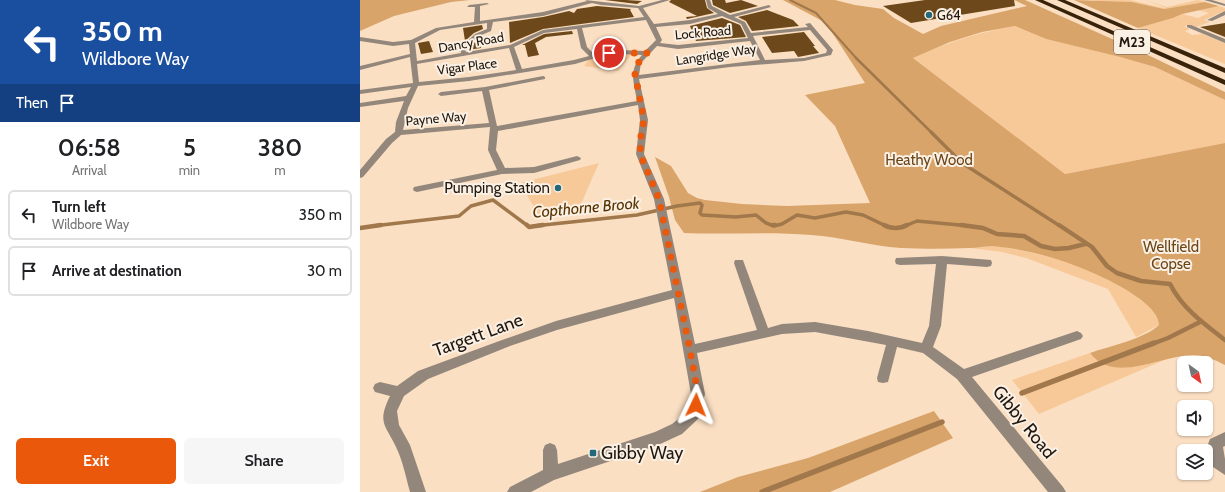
<!DOCTYPE html>
<style>
body{margin:0;font-family:Cabin,sans-serif;background:#f6f6f6;color:#202124;height:100vh;display:flex;flex-direction:column;font-size:15px;white-space:nowrap}
*{box-sizing:border-box;margin:0}
p{font-size:13px;color:#757577}
.icon{flex:none;width:22px;height:22px;fill:none;stroke:currentColor;stroke-width:2;stroke-linecap:round;stroke-linejoin:round}
.map{position:relative;flex:1;overflow:hidden}
.details{display:flex;flex-direction:column;background:#fff;width:360px}
.details>*{flex:none}
.guide{background:#1a4fa0;color:#fff;overflow:hidden}
.needle{width:26px;rotate:147deg}
.controls{position:absolute;left:817px;top:356px;display:grid;gap:8px}
.controls a{display:grid;place-items:center;width:36px;height:36px;border-radius:6px;background:#fff;box-shadow:0 1px 3px #0004;font-size:20px}
.pin{position:absolute;display:grid;place-items:center;width:34px;height:34px;color:#fff;margin:-17px;border:2px solid #fff;border-radius:50%;box-shadow:0 1px 4px #0007}
.me{position:absolute;width:44px;margin:-22px;rotate:2deg;stroke-linejoin:round;filter:drop-shadow(0 0 3px #0008)}
.turn{display:flex;align-items:center;gap:14px;height:84px;padding:0 16px;font-size:18px}
.turn .icon{width:52px;height:52px;stroke-width:2.5}
.turn b{display:block;font-size:28px;line-height:34px}
.then{display:flex;align-items:center;height:38px;padding:0 16px;background:#0003;gap:8px;font-size:15px}
.eta{display:flex;justify-content:space-evenly;align-items:center;height:68px;text-align:center}
.eta b{font-size:24px;font-weight:600;line-height:28px}
.button{display:flex;gap:8px;margin-top:auto;padding:8px 16px}
.button a{flex:1;height:46px;border-radius:6px;background:#ea580c;color:#fff;font-size:16px;font-weight:600;line-height:46px;text-align:center}
.button a+a{background:#f6f6f6;color:#202124}
ul{padding:0;list-style:none}
li{display:flex;align-items:center;gap:12px;height:50px;margin:0 8px 6px;padding:0 8px;border:2px solid #e0e0e0;border-radius:6px}
li div{flex:1}
li b{display:block;font-size:15px}
li em{font-style:normal}
main{display:flex;flex:1;min-height:0}
.map>svg:first-child{display:block}
</style>
<main>
<section class="details">
<div class="guide">
<div class="turn"><svg class="icon" aria-label="left" viewBox="0 0 24 24"><path d="M17 20v-9H6M10 6l-5 5 5 5"/></svg><div><b>350 m</b>Wildbore Way</div></div>
<div class="then">Then<svg class="icon" aria-label="arrive" viewBox="0 0 24 24"><path d="M6 21V4h12l-3 4 3 4H6"/></svg></div>
</div>
<div class="eta">
<div><b>06:58</b><p>Arrival</p></div>
<div><b>5</b><p>min</p></div>
<div><b>380</b><p>m</p></div>
</div>
<ul>
<li><svg class="icon" aria-label="left" viewBox="0 0 24 24"><path d="M17 20v-9H6M10 6l-5 5 5 5"/></svg><div><b>Turn left</b><p>Wildbore Way</p></div><em>350 m</em></li>
<li><svg class="icon" aria-label="arrive" viewBox="0 0 24 24"><path d="M6 21V4h12l-3 4 3 4H6"/></svg><div><b>Arrive at destination</b></div><em>30 m</em></li>
</ul>
<div class="button"><a>Exit</a><a>Share</a></div>
</section>
<div class="map">
<svg width="865" height="492" viewBox="0 0 865 492">
<rect width="100%" height="100%" fill="#fbdfc3"/>
<!-- green -->
<path fill="#f8c998" d="M733 0H770L804 8H806L785 0 807 7 838 0 845 2 804 9 772 2 738 1Z
M859 6 865 8V11L844 20 850 22 836 27 830 25 824 26 830 29 825 31 832 35 842 34 865 43V64L778 28 813 18 822 14 838 18 849 13 838 10Z
M655 26 686 39 760 57 795 67 865 100V143L705 174 553 58C589 42 616 33 655 26Z
M257 54H272L258 71 224 66 229 59Z
M239 163 217 213 179 216 160 183Z
M639 246C659 250 680 254 699 260 722 267 799 298 799 325L776 337 748 289 666 258 642 252 610 248Z
M730 353C749 376 778 366 802 361L679 414 652 380Z"/>
<!-- forest -->
<path fill="#d9a469" d="M0 0H110L91 2 34 16 0 31Z
M423 0H475L495 5 523 9 534 18 563 34 581 26 667 6 654 0H665L790 56 865 92V100L795 67 760 57 686 39 655 26 622 32 590 42 553 58 705 174 865 143V365C855 360 845 355 833 355 802 355 754 385 730 353 750 346 784 339 799 325 799 298 722 267 699 260 680 254 660 249 640 247 631 245 620 248 610 248 587 249 563 249 541 248 511 246 481 237 451 235 409 231 366 235 324 233L315 220 309 197 295 157 311 166 328 193 337 198 345 200 382 204 427 206 510 203 475 126 445 95 505 83 466 23Z
M714 0 772 2 804 9 845 2 859 6 822 14 813 18 778 28Z
M574 411 593 438 470 492H340L378 477 448 458Z"/>
<g fill="none" stroke-linecap="round" stroke-linejoin="round">
<!-- stream-far4 -->
<path stroke="#a0784b" stroke-width="2" d="M430 0 456 13 497 59"/>
<!-- stream-far3 -->
<path stroke="#a0784b" stroke-width="2.5" d="M496 58 572 133"/>
<!-- stream-far2 -->
<path stroke="#a0784b" stroke-width="3.5" d="M571 132 602 163 700 226
M13 226 99 216 111 206 133 200 168 226
M174 226 277 215 317 206 340 203 342 205 340 213 342 215 376 217 396 215 406 223 414 226 422 224 437 215 455 218 486 212 503 215 526 226
M545 226 557 221 610 226"/>
<!-- stream-far1 -->
<path stroke="#a0784b" stroke-width="4.5" d="M167 225 169 227 183 225
M413 225H415
M524 225C531 229 540 229 547 225
M601 225 623 228 637 234 664 236 681 246 695 249 709 248 725 244
M699 225 732 247 747 266 757 273 781 281 810 284C822 308 844 324 865 340
M0 228 21 225
M792 344 808 338 840 322"/>
<!-- stream -->
<path stroke="#a0784b" stroke-width="5.5" d="M662 393 794 343
M402 492 582 422"/>
</g>
<!-- building -->
<path fill="#6d481a" d="M245 0H266L282 1 277 4Z
M311 0H345L347 8 354 13 327 19 326 17 337 16 309 2Z
M352 0H365L366 3 381 0 398 6 370 13 353 5Z
M565 0H654L655 6 551 23 523 6Z
M237 6 271 9 270 10 274 17 183 29 150 43 149 22 183 17 209 11 214 13 217 9Z
M407 10 433 20 439 26 392 31 386 21 378 17Z
M362 18 380 25 386 37 336 41 330 26Z
M865 23V37L840 27Z
M122 25 123 29 114 33 105 41 103 28Z
M212 31 213 34 186 37 175 43 179 55 168 57 165 45H162L184 34Z
M444 32 455 46H453L459 53 438 57 434 51 412 53 402 37Z
M124 36 125 42H120L121 48 107 50 120 37Z
M69 41 73 52 61 54 58 43Z"/>
<g fill="none" stroke-linecap="round" stroke-linejoin="round">
<!-- minor -->
<path fill="#93877c" fill-rule="evenodd" d="M225 0 279 6 302 0H310L283 8 294 24 330 20 358 14 348 8 346 0H350L352 6 370 15 409 5 411 7 374 17 385 22 391 33 448 27 445 24 450 23 473 50 471 55 444 61 370 67 279 79 288 120 284 154 304 199 335 344 397 330 374 263 375 260H383L384 263 408 328 422 324 455 322 508 331 562 343 569 326 576 264 540 265 536 264 535 261 536 258 582 256 631 260 632 263 631 266 627 267 587 264 581 326 573 347 604 369 717 331 721 333 723 336 721 339 612 377 703 487 706 492H688L597 379 563 353 537 347 529 378 528 382 523 383 518 382 517 378 526 345 455 332 422 334 337 353 345 394 338 419 322 434 298 445 194 480 171 492H147L150 487 183 470V450L185 445 190 443 195 445 197 450 198 464 295 432 312 424 327 412 331 394 314 298 197 330 150 346 68 379 44 396 37 411 39 425 50 445 66 492H50C46 478 43 461 36 447 25 424 17 423 30 396L15 392 13 388 15 384 20 382 37 386 58 371 142 340 196 321 312 290 294 199 276 154 280 120 278 105 138 131 136 150 145 168 174 167 217 156 221 158 220 160 174 173 142 174 57 192 54 191 53 189 54 187 137 170 128 150 130 127 41 135 32 143 3 177 0 178V170L26 139 35 132 36 122 44 101 0 107V103L46 96 51 87 0 94V90L53 83 50 57 0 70V66L50 54 49 44 33 46 0 41V37L33 42 51 40 76 28 114 22 115 7H107L109 5 127 3 129 4 120 6V21L183 12 227 1ZM232 3 241 5 278 8 284 17 183 30 150 45 106 52 105 49 119 36 131 31 133 22 183 16ZM362 16 381 24 388 38 318 45 300 43 302 40 296 27 330 24ZM286 20 296 40 285 51 260 50 234 54 227 47 222 28ZM127 23V29L115 34 100 48 101 53 57 61 55 43 80 30ZM217 29 221 48 229 56 214 60 162 69 154 47 184 33ZM450 30 467 50 466 53 444 58 405 60 393 36ZM390 41 400 60 279 75 281 63 297 46 318 49ZM149 48 156 70 109 77 59 82 57 64ZM260 54 282 55C268 71 274 82 277 101L137 126 129 90 185 79V77L183 76 125 87 81 92 78 94 81 96 122 91 129 123 43 130 48 108 58 86 109 81 160 73 215 64 239 57Z
M844 0H852L865 4V6Z
M865 11V15L852 21 847 20Z
M827 25H831L865 39V43L827 27Z
M865 432V446L863 447 865 459V475L853 467 848 444 850 439Z"/>
<!-- highway -->
<path fill="#38230a" fill-rule="evenodd" d="M675 0H683L865 80V85Z
M697 0H705L865 68V73Z"/>
</g>
<g fill="none" stroke-linecap="round" stroke-linejoin="round">
<!-- route -->
<path stroke="#ea580c" stroke-width="7" stroke-dasharray="0 12.6" d="M249 53H287C280 60 276 64 275 74L284 120 281 136 280 154 299 199 330 350 338 394 336 405"/>
</g>
<!-- markers -->
<g fill="#246879" stroke="#fbf0e4" stroke-width="1.5">
<circle cx="569" cy="15" r="4"/>
<circle cx="198" cy="188" r="4"/>
<rect x="229" y="449" width="8" height="8" rx="2"/>
</g>
<g text-anchor="middle" stroke-width="4" stroke-linejoin="round" paint-order="stroke">
<!-- far-poi labels -->
<g font-size="13" fill="#21170d" stroke="#fbf0e4" text-anchor="start">
<text x="577" y="20">G64</text>
</g>
<!-- far-street labels -->
<g font-size="13" fill="#21170d" stroke="#fbf0e4">
<text transform="translate(343 32) rotate(-5)" y="5">Lock Road</text>
<text transform="translate(111 42) rotate(-10)" y="5">Dancy Road</text>
<text transform="translate(356 54) rotate(-9)" y="5">Langridge Way</text>
<text transform="translate(107 66) rotate(-7)" y="5">Vigar Place</text>
<text transform="translate(76 118) rotate(-5)" y="5">Payne Way</text>
</g>
<!-- shield labels -->
<rect fill="#fbf0e4" stroke="#62584e" stroke-width="1" x="754" y="30" width="36" height="24" rx="3"/>
<g font-size="14" font-weight="bold" fill="#21170d">
<text x="772" y="47">M23</text>
</g>
<!-- park labels -->
<g font-size="15" fill="#6a4619" stroke="#fbf0e4">
<text x="569" y="165">Heathy Wood</text>
<text x="811" y="252">Wellfield<tspan x="811" dy="17">Copse</tspan></text>
</g>
<!-- poi labels -->
<g font-size="15" fill="#21170d" stroke="#fbf0e4" text-anchor="end">
<text x="190" y="193">Pumping Station</text>
</g>
<!-- water labels -->
<g font-size="16" font-style="italic" fill="#563301" stroke="#fbf0e4">
<text transform="translate(226 207) rotate(-5)" y="6">Copthorne Brook</text>
</g>
<!-- near-street labels -->
<g font-size="18" fill="#21170d" stroke="#fbf0e4">
<text transform="translate(118 335) rotate(-20)" y="6">Targett Lane</text>
<text transform="translate(664 422) rotate(51)" y="6">Gibby Road</text>
</g>
<!-- near-poi labels -->
<g font-size="18" fill="#21170d" stroke="#fbf0e4" text-anchor="start">
<text x="241" y="459">Gibby Way</text>
</g>
</g>
</svg>
<div class="controls">
<a><svg class="needle" viewBox="-14 -14 28 28"><path d="M0-13l5 13h-10z" fill="#e53935"/><path d="M0 13l5-13h-10z" fill="#757577"/></svg></a>
<a><svg class="icon" aria-label="sound" viewBox="0 0 24 24"><path d="M4 9h4l5-4v14l-5-4H4zM17 9q2 3 0 6"/></svg></a>
<a><svg class="icon" aria-label="layers" viewBox="0 0 24 24"><path d="M12 4l9 5-9 5-9-5zM3 14l9 5 9-5"/></svg></a>
</div>
<div class="pin" style="left:249px;top:53px;background:#d93025"><svg class="icon" aria-label="arrive" viewBox="0 0 24 24"><path d="M6 21V4h12l-3 4 3 4H6"/></svg></div>
<svg class="me" style="left:336px;top:405px" viewBox="-20 -20 40 40"><path d="M0-17L14 15 0 8-14 15z" fill="#ea580c" stroke="#fff" stroke-width="4"/></svg>
</div>
</main>
